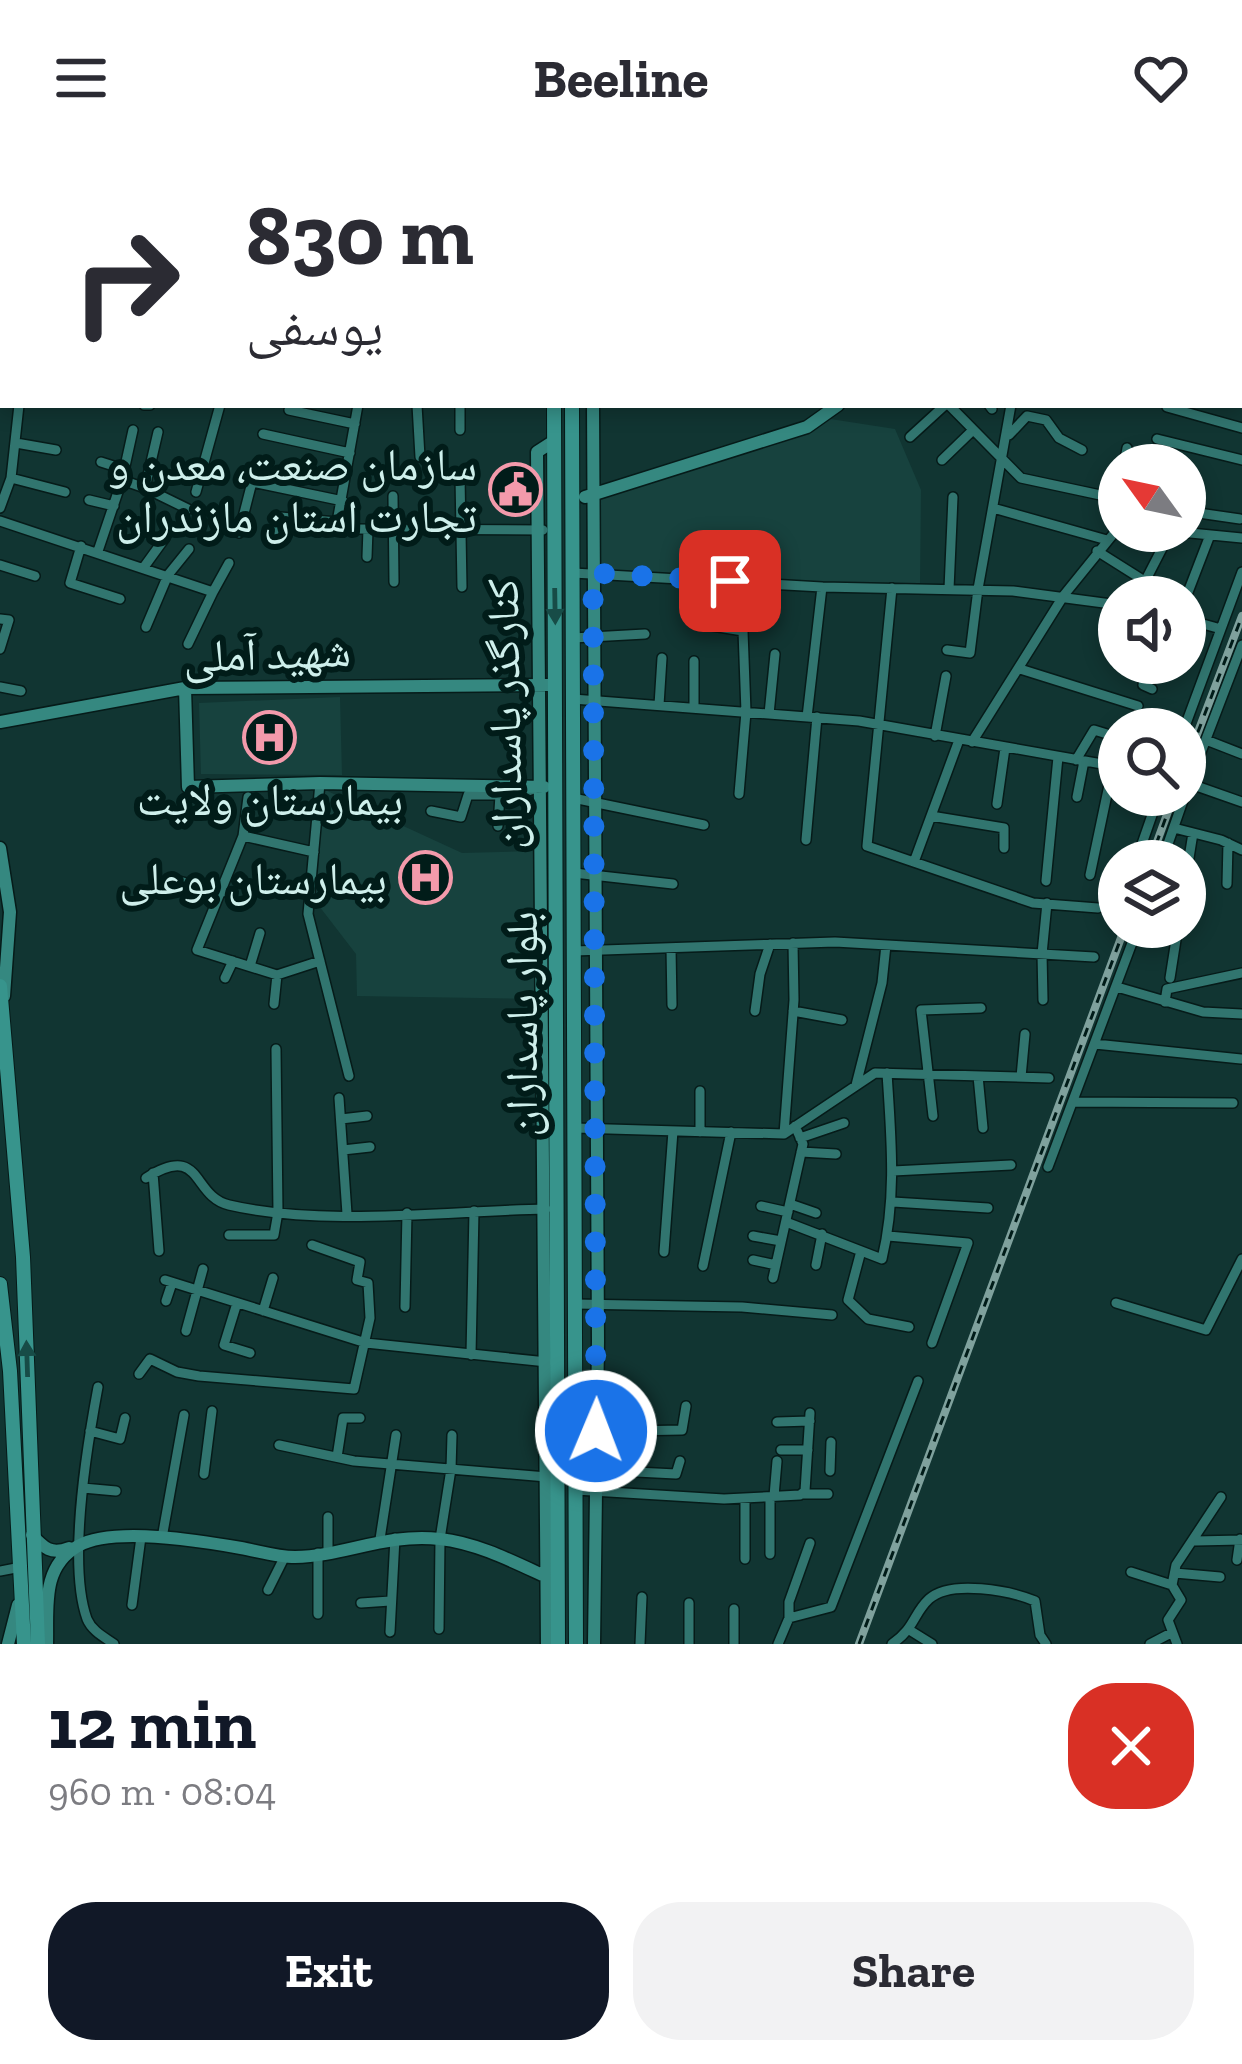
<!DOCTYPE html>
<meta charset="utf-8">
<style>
body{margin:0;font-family:"Zilla Slab","Noto Naskh Arabic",serif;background:#f2f2f3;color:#2b2b33;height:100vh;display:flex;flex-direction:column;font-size:45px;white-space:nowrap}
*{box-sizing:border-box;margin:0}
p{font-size:39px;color:#7c7c81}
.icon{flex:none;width:66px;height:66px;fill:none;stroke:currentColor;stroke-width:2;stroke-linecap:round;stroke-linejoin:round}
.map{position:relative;height:1488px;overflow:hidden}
.panel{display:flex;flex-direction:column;background:#fff;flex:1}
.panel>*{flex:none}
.hud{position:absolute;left:0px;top:0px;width:1242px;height:252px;box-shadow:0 6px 18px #0003;background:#fff;color:#2b2b33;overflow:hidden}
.needle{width:78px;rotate:303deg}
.tools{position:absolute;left:1098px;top:288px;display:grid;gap:24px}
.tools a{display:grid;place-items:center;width:108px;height:108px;border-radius:50%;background:#fff;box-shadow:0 6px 18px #0003;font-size:60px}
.pin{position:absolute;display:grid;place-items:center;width:102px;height:102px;color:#fff;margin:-51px;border-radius:24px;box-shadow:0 6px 18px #0006}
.me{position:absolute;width:132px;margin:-66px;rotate:1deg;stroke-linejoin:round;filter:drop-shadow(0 0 9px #0008)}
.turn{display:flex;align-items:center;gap:42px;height:252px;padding:0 48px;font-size:54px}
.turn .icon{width:156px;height:156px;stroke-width:2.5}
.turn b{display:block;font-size:84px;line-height:102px}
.round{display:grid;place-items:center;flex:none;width:126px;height:126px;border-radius:48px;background:#f2f2f3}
.headline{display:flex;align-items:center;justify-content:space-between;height:204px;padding:0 48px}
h1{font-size:72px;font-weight:700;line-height:90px;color:#111827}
.action{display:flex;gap:24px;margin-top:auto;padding:24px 48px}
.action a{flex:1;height:138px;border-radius:48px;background:#111827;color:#fff;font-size:48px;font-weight:700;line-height:138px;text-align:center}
.action a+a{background:#f2f2f3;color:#2b2b33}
header{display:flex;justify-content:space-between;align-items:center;height:156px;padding:0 48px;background:#fff;font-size:54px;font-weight:700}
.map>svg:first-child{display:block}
</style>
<header><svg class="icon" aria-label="menu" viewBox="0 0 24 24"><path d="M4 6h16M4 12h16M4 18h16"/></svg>Beeline<svg class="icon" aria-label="heart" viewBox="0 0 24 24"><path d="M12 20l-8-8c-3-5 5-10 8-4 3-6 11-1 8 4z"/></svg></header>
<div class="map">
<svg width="1242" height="1488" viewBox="0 0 1242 1488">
<rect width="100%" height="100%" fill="#113532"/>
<!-- built -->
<path fill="#17423e" d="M824 262 895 273 921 334 920 429 593 417 591 339Z
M340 541 342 619 201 618 199 547Z
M323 633 462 697 534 695 535 843 357 840 356 798 316 746Z"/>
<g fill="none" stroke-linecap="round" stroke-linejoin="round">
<defs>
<path id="minor" d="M813 0V3
M993 0V3
M220 3V0
M353 3 354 0
M892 3V0
M968 3V0
M0 96 3 97
M1239 139 1242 140
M0 146H3
M1239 178 1242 179
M0 197H3
M1239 229 1242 230
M144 249H150
M417 249 420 301
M949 249 1021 322 1119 343
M989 249 992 253
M1167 251 1242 272
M289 254 355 268
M460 274V249
M263 278 350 297
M1009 279 1027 260 1046 264 1059 282 1082 294
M910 281 945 249
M1157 283 1242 304
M16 287 56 294
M942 304 973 274
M101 306 123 313
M1124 309 1127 292
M460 321 462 431
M11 322 65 336
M122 324 145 332 158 276
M145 332 188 353
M196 336 220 249
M393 340 394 426
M89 344 114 350
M0 352 11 322 19 249
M993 352 1107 384
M1185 355 1240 363
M0 365 213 436 229 407
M348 373 543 374
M1170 375 1242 382
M239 377 252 326 343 345
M270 386 280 361 337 366 358 249
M81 390 70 427 120 443
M98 395 122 324 133 274
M1097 395 1143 424
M367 401 368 373
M0 409 35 420
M144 411 165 382
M573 417 822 431 1013 435 1119 449
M892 432 867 690 1033 747 1098 752
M949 433 953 341
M1137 441 1171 375
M1185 444 1210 379
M0 463 9 464 0 493
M1185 463 1221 473
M706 469 743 475 746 556 739 638
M146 471 168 419 189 393
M573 482 645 478
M188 488 213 436
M947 494 970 497 978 433 1011 249
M1148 507 1143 529 1152 533
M1020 513 1138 550
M0 531 21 535
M573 543 859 565 1119 611
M659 549 662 502
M694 552V505
M769 558 775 498
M807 561 822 431
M1184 573 1242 416
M935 580 946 520
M1206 584 1242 598
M972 586 1064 439 1119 371
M1076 604 1094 574 1107 578
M1185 626 1242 646
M320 627 308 758 349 920
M1185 638 1242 489
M248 641 243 680 197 794 277 819 320 805
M1077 641 1084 605
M573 642 704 669
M997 648 1005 592
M431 655 461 661 468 639 519 638 534 633
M931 660 1004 672V692
M498 670 500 639
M1174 672 1221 684 1242 694
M243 680 314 696
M806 684 817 561
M1136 705 1159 639
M1162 705 1185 639
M914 706 959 584
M574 717 673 728
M1090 719 1113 610
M171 723 223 736
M1046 725 1058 601
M1185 727 1193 677
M1227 728 1228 687
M671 792 672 849
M574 795 835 786 1094 801
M250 810 260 777
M225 822 233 805
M1170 822 1178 771
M1117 831 1203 856 1242 858
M1043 844 1042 798 1047 747
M1165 846 1167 833 1242 817
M274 848 277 819
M755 855 760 818 770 788
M793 855 842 864
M1095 888 1241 903
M978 920 983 972
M1021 921 1025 878
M856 929 882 827 886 789
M339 942 347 1058
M1073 946 1233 947
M933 960 921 854 981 852
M341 963 367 960
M575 972 784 978 875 917 1049 922
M700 976V935
M784 978 794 844 793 787
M800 982 844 967
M343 994 370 991
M801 996 836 998
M1048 1011 1138 771
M893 1015 1011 1009
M153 1017 159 1095
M146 1022C203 986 191 1040 229 1049 323 1071 448 1055 546 1053
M893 1046 988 1052
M790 1048 816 1057
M761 1050 788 1056
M786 1066 882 1103C897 1040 891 981 887 917
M229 1079H274L278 1056 276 893
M753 1080 781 1085
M888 1080 968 1087 932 1187
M861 1095 848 1144 868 1163 909 1171
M664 1096 673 975
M753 1104 776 1109
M816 1109 822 1078
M703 1110 731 976
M773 1122 803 988 795 970
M165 1124 366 1187 547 1206
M166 1145 172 1127
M237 1147 224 1189 250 1197
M1116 1147 1206 1174 1242 1103
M575 1148 742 1151 832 1159
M405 1151 407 1057
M263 1155 273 1122
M186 1175 203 1113
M471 1199 474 1055
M139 1218 150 1203 177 1216 199 1220 354 1233 370 1162 368 1127 357 1124 360 1106 312 1089
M98 1231C87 1290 67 1407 87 1463 92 1475 104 1481 114 1488
M777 1266 810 1265
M90 1275 120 1283 125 1262
M576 1276 682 1274 686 1250
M279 1289 354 1305 547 1321
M629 1293 633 1245
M781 1294H808
M337 1301 343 1262H360
M576 1313 676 1318 680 1305
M830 1315 831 1286
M204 1318 212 1255
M83 1332 116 1335
M576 1334 724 1343 800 1339 805 1335 810 1257
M803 1338H828
M774 1340 777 1305
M328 1361V1396
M162 1382 184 1259
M380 1383 396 1279
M1195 1385 1242 1384
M770 1398V1341
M745 1403V1342
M1237 1404 1240 1383
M0 1415 21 1411
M1131 1416 1172 1429
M1175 1417 1220 1421
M268 1434 285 1400
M361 1447 390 1445
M689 1447V1488
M132 1449 141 1381
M318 1458V1397
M789 1462V1446L810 1387
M439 1473 440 1383 451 1313 452 1279
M911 1475 932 1488
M390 1476 395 1382
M640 1488 642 1441
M734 1488V1453
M778 1488 789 1462 831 1451 918 1225
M892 1488C915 1472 913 1458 929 1443 951 1423 1011 1435 1035 1445L1040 1479 1046 1488
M1150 1488 1171 1477
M1177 1488 1168 1464 1181 1444 1172 1429 1176 1409 1221 1341"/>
<path id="major" d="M489 0 500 3
M1022 0 1024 3
M0 2 199 0
M1239 70H1242
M593 249 598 1185 594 1488
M585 341 807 271 838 249
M185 532 188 631 320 627 544 631
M0 566 185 532 548 529
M0 692 10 756 4 840
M32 1379C44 1392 51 1399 69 1392
M8 1488 18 1449
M47 1488C48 1451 41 1411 78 1390 113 1370 202 1385 241 1392 258 1395 277 1401 295 1401 345 1400 385 1377 440 1383 478 1387 516 1407 551 1423
M547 1488 537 296 554 285"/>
<path id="highway" d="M509 0V3
M615 0V3
M554 249 558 1488
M572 249 576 1488
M0 830 23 1101 38 1488
M0 1128 10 1215 24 1488"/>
</defs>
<!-- minor casing -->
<use href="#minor" stroke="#061b19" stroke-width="12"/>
<!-- major casing -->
<use href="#major" stroke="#061b19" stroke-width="15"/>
<!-- highway casing -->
<use href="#highway" stroke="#061b19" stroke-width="16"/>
<!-- minor -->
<use href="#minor" stroke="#31756f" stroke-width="9"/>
<!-- major -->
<use href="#major" stroke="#358880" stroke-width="12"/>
<!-- highway -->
<use href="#highway" stroke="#37948c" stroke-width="14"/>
<defs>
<path id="rail" d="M1185 610 1242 460
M1150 705 1174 639
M859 1488 1125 771"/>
</defs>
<!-- rail casing -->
<use href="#rail" stroke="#7fa19d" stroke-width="8"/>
<!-- rail -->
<use href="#rail" stroke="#011c19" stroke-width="3" stroke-dasharray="9" stroke-linecap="butt"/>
</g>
<!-- one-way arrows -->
<defs><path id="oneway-solid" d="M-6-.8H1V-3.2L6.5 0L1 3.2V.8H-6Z" transform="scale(3)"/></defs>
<g fill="#174c47">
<use href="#oneway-solid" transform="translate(555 450) rotate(89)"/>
<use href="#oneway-solid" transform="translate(27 1203) rotate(-92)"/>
</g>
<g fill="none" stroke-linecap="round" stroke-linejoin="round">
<!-- route -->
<path stroke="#1a73e8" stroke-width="21" stroke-dasharray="0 37.8" d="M596 1275 593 417 730 425"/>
</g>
<!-- icons -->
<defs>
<symbol id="civic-ring" viewBox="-11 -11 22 22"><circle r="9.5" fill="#011c19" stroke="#f39aab" stroke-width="1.5"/><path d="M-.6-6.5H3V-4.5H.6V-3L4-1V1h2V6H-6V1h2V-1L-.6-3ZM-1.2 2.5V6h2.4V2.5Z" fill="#f39aab"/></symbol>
<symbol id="hospital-ring" viewBox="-11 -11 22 22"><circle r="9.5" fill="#011c19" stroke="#f39aab" stroke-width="1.5"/><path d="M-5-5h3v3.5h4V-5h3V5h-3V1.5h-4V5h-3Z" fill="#f39aab"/></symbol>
</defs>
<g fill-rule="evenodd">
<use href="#civic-ring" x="486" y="304" width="59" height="59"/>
<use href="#hospital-ring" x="240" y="552" width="59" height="59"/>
<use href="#hospital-ring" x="396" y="692" width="59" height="59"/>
</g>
<g text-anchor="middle" stroke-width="12" stroke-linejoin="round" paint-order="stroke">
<!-- poi labels -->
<g font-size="45" fill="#ceefeb" stroke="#011c19" text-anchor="end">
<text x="477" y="324">سازمان صنعت، معدن و<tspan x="477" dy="52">تجارت استان مازندران</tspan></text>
<text x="270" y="659" text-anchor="middle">بیمارستان ولایت</text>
<text x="387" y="738">بیمارستان بوعلی</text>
</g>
<!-- street labels -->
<g font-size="45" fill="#ceefeb" stroke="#011c19">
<text transform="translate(267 497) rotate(-2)" y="16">شهید آملی</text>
<text transform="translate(504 558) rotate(-91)" y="16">کنارگذر پاسداران</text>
<text transform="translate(521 868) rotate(-90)" y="16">بلوار پاسداران</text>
</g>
</g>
</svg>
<div class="tools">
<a><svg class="needle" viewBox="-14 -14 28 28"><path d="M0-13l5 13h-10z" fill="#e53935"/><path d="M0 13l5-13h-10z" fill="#7c7c81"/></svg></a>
<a><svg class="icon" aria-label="sound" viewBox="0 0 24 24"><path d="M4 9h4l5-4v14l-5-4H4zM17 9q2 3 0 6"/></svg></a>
<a><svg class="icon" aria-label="search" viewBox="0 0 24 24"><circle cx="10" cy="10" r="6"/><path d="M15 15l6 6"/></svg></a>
<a><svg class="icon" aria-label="layers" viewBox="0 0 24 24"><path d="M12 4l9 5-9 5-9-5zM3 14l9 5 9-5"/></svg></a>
</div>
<div class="pin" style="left:730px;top:425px;background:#d93025"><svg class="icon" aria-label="arrive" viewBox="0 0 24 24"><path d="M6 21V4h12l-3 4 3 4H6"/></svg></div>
<svg class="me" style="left:596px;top:1275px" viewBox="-20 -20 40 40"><circle r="17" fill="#1a73e8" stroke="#fff" stroke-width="3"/><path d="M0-11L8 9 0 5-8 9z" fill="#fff"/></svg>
<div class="hud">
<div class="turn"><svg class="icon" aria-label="right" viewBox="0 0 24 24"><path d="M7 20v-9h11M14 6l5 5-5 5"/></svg><div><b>830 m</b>یوسفی</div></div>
</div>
</div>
<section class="panel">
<div class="headline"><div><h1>12 min</h1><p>960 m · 08:04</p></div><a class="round" style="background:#d93025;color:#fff"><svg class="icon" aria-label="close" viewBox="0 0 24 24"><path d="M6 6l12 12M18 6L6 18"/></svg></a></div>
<div class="action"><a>Exit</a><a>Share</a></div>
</section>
